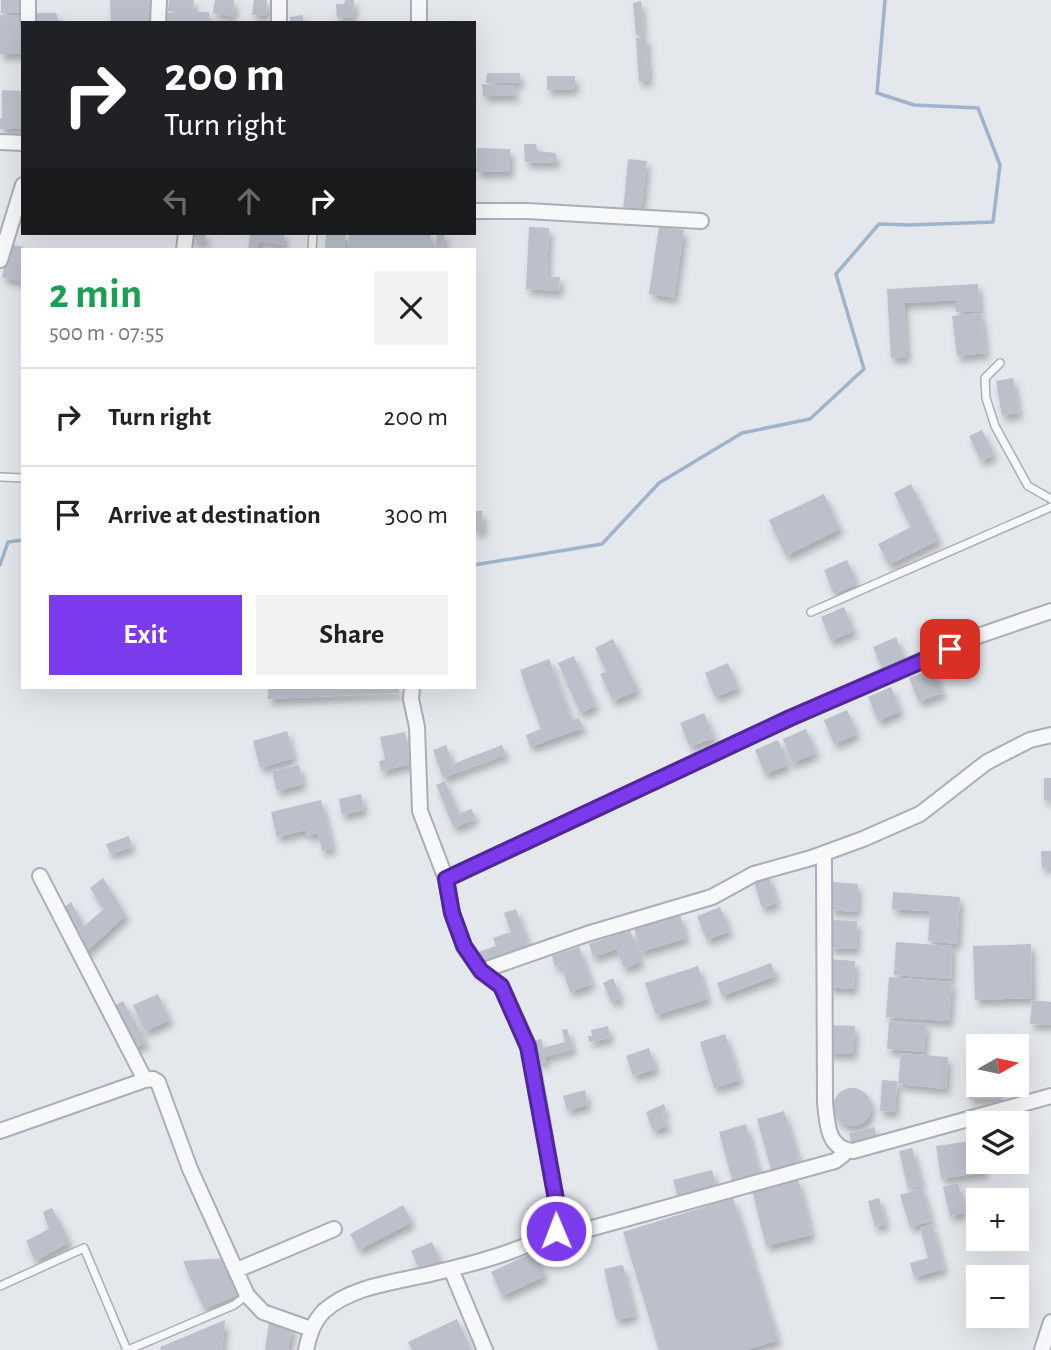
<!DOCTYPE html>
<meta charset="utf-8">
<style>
body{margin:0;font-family:"Alegreya Sans",sans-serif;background:#f2f2f2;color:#222;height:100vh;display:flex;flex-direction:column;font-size:26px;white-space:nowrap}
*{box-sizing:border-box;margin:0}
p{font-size:23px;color:#767676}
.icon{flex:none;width:38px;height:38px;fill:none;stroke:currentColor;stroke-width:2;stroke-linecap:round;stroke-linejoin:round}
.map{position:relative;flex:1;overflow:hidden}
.drawer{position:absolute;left:21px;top:248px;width:455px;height:441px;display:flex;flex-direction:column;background:#fff;border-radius:0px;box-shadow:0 7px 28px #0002}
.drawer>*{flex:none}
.top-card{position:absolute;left:21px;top:21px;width:455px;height:214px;border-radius:0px;box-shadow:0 7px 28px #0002;background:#202124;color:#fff;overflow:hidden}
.needle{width:46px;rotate:81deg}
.buttons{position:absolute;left:966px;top:1034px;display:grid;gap:14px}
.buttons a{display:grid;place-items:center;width:63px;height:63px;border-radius:0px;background:#fff;box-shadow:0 7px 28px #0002;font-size:35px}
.pin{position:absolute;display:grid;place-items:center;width:60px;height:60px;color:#fff;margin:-30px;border-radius:14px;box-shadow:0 4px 10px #0006}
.me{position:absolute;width:77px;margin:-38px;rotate:359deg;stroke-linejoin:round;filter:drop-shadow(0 0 5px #0008)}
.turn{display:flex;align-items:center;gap:24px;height:147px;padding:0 28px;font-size:32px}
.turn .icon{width:91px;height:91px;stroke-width:2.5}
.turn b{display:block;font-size:49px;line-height:60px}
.lanes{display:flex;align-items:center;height:66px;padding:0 28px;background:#0003;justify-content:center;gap:35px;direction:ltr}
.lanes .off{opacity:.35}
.round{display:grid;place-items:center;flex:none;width:74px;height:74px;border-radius:0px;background:#f2f2f2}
.summary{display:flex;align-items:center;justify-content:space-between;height:119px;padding:0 28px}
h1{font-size:42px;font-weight:700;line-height:52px;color:#1e9e55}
.action{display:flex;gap:14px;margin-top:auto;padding:14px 28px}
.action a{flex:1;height:80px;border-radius:0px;background:#7c3aed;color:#fff;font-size:28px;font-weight:700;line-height:80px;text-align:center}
.action a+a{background:#f2f2f2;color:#222}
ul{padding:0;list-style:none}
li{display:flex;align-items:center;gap:21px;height:98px;padding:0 28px;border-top:2px solid #e0e0e0}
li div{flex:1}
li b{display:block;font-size:26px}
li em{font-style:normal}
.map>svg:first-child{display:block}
</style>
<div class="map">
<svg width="1051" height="1350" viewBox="0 0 1051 1350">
<defs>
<filter id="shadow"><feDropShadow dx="3.5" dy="6" stdDeviation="3.5" flood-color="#0004"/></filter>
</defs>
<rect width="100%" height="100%" fill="#e4e7ec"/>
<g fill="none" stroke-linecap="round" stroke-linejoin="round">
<!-- stream -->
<path stroke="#9fb4cc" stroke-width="3.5" d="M0 565 8 542 23 540
M474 565 602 544 659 483 742 433 810 419 864 369 836 274 879 224 910 225 993 222 1000 165 978 108 914 105 877 93 885 0"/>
</g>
<!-- building -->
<path fill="#bbc0ca" filter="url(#shadow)" d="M1 0H21L22 13H1Z
M110 0H150V22L111 23Z
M169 0H194L193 12H209V23H165V13L186 12 168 11Z
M215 0H234L233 17 213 13Z
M254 0H267L266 16 252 15Z
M345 0H354L353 17 337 18 336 4H344Z
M641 1 643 35H636L633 3Z
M37 13H56L59 23H36Z
M0 15H21L22 54H0Z
M303 15V23H290V17Z
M646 37 649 80 639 82 636 38Z
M487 73H520V83H486Z
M547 76H575V89L547 90Z
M482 84 514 86 516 96H483Z
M2 90 22 91 21 129H0V118L2 119Z
M524 144H536L537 151 556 153V163L525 162Z
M477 148 510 149V172H476Z
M628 159 647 161 641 213 623 211Z
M659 226 684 230 674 298 649 294Z
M529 227 549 228 547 277H560L559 291 526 289Z
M192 233H206L205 242 191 240Z
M250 233H285L283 245 259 241 257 250H248Z
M326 233H346L344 250H325Z
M349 233H431L430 250H348Z
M437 233H445L443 250H435Z
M10 244 23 247 21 256H23V282L2 277Z
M978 284 980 311 956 312V300L904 303 907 357 891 358 887 289Z
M981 313 986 353 957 356 952 316Z
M1013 378 1019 413 1002 416 996 381Z
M982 430 994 455 981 461 969 436Z
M911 484 939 540 889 565 878 544 911 527 894 493Z
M824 494 840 529 786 556 769 520Z
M474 511H482L483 531H474Z
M847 560 857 584 834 594 824 570Z
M844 607 854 631 831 641 821 617Z
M896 637 906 662 883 671 873 647Z
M613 639 638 690 613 701 600 674 606 671 595 648Z
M574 656 596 706 580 713 558 663Z
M549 659 572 720 579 718 583 728 530 747 526 735 541 729 520 670Z
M728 663 738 688 715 697 705 673Z
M933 669 943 693 919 702 909 678Z
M891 687 901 711 878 721 868 697Z
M268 688H399V693L268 699Z
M847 710 857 734 834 744 824 720Z
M704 713 714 738 690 747 680 723Z
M806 729 816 753 792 763 783 739Z
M287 731 294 758 260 768 253 741Z
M405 732 411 764 381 771 379 761 385 760 380 737Z
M778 740 788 765 765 774 755 750Z
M446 745 453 764 502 745 506 754 443 778 433 750Z
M299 765 303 784 277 791 272 771Z
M1044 778H1051V800H1044Z
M445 781 459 814 471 809 476 818 454 828 436 785Z
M361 794 364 810 342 815 339 799Z
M321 800 333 848 322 851 318 833 307 836 306 830 277 837 271 812Z
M129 836 132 847 110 854 106 844Z
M1041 851H1051V867L1042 868Z
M768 874 777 903 762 908 753 878Z
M103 878 126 915 84 954 60 910 71 902 84 926 104 909 90 888Z
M832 882 858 884 857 912 830 910Z
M893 892 960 897 957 944 928 941 930 911 892 909Z
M720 907 730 931 707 940 697 916Z
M516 909 530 947 480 965 476 953 496 946 493 938 511 932 504 913Z
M680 915 686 938 641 952 634 929Z
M831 920 857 921 856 949 829 948Z
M630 930 641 962 624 968 617 949 593 957 589 944Z
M896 942 952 946 951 979 894 975Z
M1031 944 1032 998 975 1000 973 946Z
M579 947 592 984 570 992 561 965 555 967 552 956Z
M829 959 855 961 854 989 827 987Z
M771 963 776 976 722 996 717 983Z
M698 966 708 999 656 1015 645 983Z
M889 977 952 982 949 1021 886 1017Z
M613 978 621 998 611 1002 603 983Z
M158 994 170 1020 145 1031 133 1005Z
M1032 1000 1051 1002V1025L1030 1024Z
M123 1001 146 1042 132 1050 110 1008Z
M889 1022 926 1024 924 1052 887 1049Z
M828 1025 855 1026 853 1054 827 1053Z
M608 1026 610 1038 589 1042 588 1036H592L591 1030Z
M567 1029 573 1049 544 1057 546 1062 538 1064 531 1041 541 1039 543 1048 565 1042 562 1030Z
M725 1034 740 1080 714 1088 700 1042Z
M649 1048 656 1069 633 1076 626 1056Z
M901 1053 948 1057 946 1089 898 1084Z
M967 1055H978V1085H999L1000 1098 969 1099Z
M882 1080 897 1081 895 1112 880 1111Z
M833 1107a19 19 0 1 1 38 0a19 19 0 1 1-38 0Z
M585 1090 588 1105 567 1110 563 1096Z
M664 1104 666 1110 662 1112 668 1126 653 1131 646 1112Z
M784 1111 799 1161 771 1169 757 1119Z
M746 1124 760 1175 733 1182 719 1132Z
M874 1127 878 1141 852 1147 849 1133Z
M978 1140V1162H984L985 1172 941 1179 936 1146Z
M912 1148 922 1186 908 1189 899 1151Z
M712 1170 716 1187 678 1197 673 1180Z
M798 1179 812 1235 766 1246 752 1190Z
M958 1183 965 1213 950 1216 943 1187Z
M922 1188 932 1221 910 1227 900 1195Z
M733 1198 778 1340 746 1350H659L623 1232Z
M879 1198 886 1224 875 1227 868 1201Z
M403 1205 412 1222 359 1250 350 1234Z
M52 1208 70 1242 35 1261 26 1241 49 1229 43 1212Z
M932 1224 944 1269 914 1277 910 1263 928 1258 920 1228Z
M432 1242 440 1260 420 1270 411 1251Z
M534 1252 545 1276 502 1296 491 1272Z
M225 1258 240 1294 204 1309 183 1261Z
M623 1265 635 1316 616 1320 604 1269Z
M1018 1265 1021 1278H988L986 1273Z
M457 1319 471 1350H412L408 1342Z
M225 1320 222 1350H161L160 1347Z
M269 1322 293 1326 288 1350H265Z"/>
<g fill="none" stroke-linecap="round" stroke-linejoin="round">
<defs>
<path id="lane" d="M312 250 313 233
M1000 363 985 378 986 398 995 426 1028 486 1051 499
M0 477 23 478
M811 612 1051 507
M0 1286 84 1248 127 1350
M128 1350 234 1305 247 1295"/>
<path id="street" d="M28 0V23
M158 23 159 0
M279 23V0
M419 23V0
M0 142 23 143
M474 211H527L701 221
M184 250 186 233
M0 260 23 185
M824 860 825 1102C827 1123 827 1149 853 1151L1051 1096
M40 876 145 1080
M446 879 790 718 975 637 1051 611
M481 971 587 934 712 897 754 874 811 858 863 839 920 814 987 762 1030 740 1051 735
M0 1131 145 1080 153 1079 158 1082 190 1169 247 1295 263 1312 311 1329
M556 1231H572L589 1229 835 1161 843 1155 844 1151
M451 1269 485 1350
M237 1270 334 1229
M306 1350C309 1336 313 1322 324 1311 353 1285 398 1282 434 1273 476 1263 519 1252 556 1231L559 1216 529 1047 501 986 481 971 464 946 452 913 446 879 420 811 417 727 411 699 412 688
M1042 1350 1051 1322"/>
</defs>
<!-- lane casing -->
<use href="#lane" stroke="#a9aeb7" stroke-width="10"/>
<!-- street casing -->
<use href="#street" stroke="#a9aeb7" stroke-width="18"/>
<!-- lane -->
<use href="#lane" stroke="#f7f8fa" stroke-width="7"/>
<!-- street -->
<use href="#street" stroke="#f7f8fa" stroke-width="14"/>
</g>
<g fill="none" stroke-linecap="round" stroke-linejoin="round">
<defs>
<path id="route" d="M556 1231 559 1216 528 1047 501 986 481 971 464 946 452 913 446 879 790 718 950 649"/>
</defs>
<!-- route casing -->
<use href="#route" stroke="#51269a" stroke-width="18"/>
<!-- route -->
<use href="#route" stroke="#7c3aed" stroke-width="12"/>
</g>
</svg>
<div class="buttons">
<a><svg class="needle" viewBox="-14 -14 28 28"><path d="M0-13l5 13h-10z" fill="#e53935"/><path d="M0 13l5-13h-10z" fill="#767676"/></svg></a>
<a><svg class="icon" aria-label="layers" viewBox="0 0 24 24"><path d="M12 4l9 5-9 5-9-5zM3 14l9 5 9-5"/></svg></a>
<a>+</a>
<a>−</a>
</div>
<div class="pin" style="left:950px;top:649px;background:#d93025"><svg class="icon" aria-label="arrive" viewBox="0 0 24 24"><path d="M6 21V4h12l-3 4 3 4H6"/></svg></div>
<svg class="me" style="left:556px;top:1231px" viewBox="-20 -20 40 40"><circle r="17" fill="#7c3aed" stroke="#fff" stroke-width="3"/><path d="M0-11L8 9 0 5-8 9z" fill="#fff"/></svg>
<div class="top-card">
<div class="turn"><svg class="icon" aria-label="right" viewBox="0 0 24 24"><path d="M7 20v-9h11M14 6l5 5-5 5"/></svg><div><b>200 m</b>Turn right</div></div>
<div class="lanes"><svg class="icon off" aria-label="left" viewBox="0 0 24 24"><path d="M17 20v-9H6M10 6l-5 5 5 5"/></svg><svg class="icon off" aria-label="ahead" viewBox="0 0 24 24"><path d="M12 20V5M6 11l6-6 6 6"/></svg><svg class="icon" aria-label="right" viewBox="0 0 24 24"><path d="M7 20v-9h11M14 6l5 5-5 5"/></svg></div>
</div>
<section class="drawer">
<div class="summary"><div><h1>2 min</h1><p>500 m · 07:55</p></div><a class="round"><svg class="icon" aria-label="close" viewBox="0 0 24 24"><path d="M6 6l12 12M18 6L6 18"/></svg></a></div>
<ul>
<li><svg class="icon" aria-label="right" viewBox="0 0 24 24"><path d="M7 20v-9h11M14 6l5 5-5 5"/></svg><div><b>Turn right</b></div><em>200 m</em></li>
<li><svg class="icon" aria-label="arrive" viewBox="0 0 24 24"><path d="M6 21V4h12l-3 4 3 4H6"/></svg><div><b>Arrive at destination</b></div><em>300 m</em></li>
</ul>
<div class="action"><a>Exit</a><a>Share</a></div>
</section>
</div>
